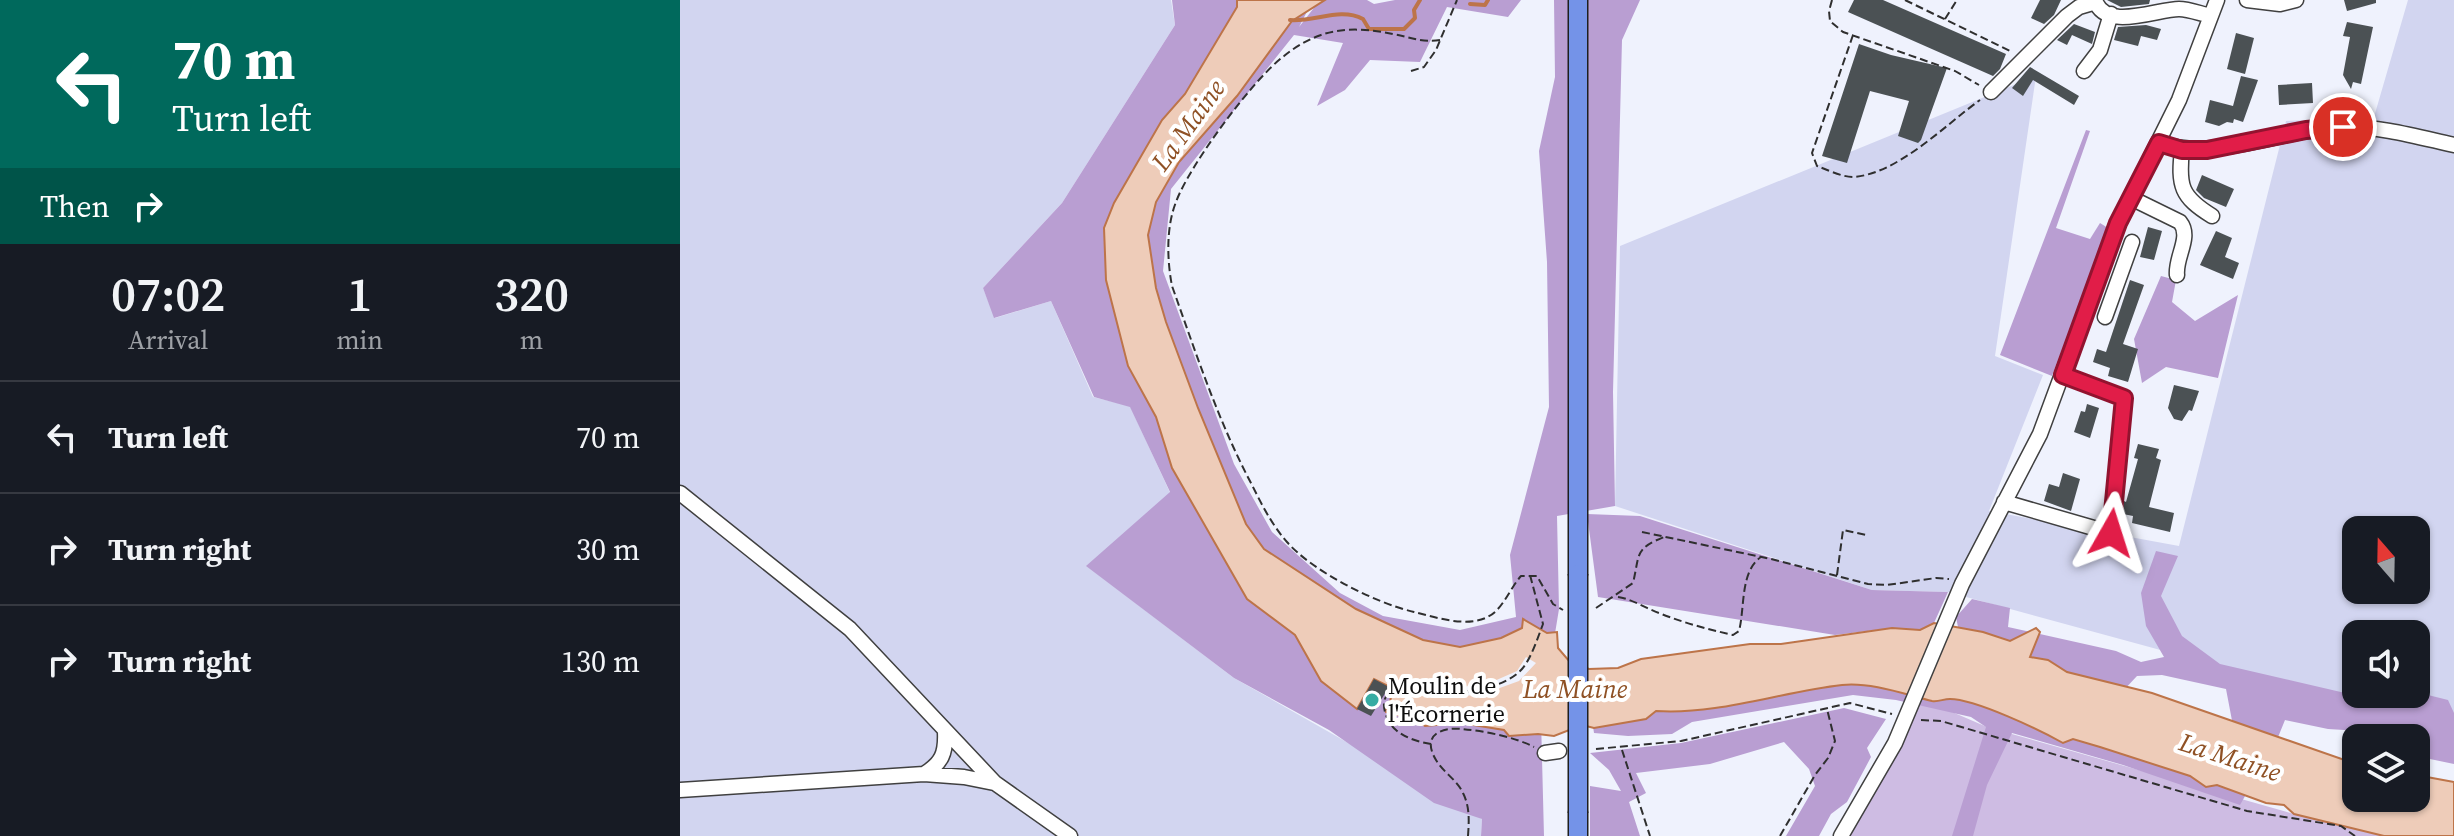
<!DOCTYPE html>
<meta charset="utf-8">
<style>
body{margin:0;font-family:"Source Serif 4",serif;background:#20242c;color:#f1f3f6;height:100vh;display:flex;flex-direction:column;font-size:30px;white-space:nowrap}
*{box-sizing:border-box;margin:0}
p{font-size:26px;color:#9ea1a6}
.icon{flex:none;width:44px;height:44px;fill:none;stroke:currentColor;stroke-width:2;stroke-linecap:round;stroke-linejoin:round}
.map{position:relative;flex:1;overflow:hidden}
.drawer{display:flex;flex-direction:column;background:#171b24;width:680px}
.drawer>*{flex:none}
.banner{background:#00695c;color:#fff;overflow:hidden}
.needle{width:52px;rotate:340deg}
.controls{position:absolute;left:1662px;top:516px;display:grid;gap:16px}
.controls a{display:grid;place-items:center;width:88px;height:88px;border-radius:16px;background:#171b24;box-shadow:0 2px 6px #0004;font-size:40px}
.pin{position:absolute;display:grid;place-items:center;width:68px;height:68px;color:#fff;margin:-34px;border:4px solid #fff;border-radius:50%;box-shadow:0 2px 8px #0007}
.me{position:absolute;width:88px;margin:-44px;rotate:6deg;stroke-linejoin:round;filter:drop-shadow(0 0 6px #0008)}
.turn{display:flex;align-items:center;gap:28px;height:168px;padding:0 40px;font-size:36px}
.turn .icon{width:104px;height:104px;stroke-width:2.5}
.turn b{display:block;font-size:56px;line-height:68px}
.then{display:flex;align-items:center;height:76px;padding:0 40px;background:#0003;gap:16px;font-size:30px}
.eta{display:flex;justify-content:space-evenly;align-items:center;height:136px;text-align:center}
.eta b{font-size:48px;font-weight:600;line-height:56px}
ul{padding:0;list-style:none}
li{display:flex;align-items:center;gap:24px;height:112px;padding:0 40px;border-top:2px solid #363941}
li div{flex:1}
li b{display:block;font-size:30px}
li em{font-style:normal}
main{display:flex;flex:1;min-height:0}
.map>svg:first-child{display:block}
</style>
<main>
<section class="drawer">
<div class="banner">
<div class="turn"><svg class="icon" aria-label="left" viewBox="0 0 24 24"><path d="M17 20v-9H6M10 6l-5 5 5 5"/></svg><div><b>70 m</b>Turn left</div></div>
<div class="then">Then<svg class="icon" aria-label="right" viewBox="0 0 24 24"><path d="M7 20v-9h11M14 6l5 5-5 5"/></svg></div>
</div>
<div class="eta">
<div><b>07:02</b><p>Arrival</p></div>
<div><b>1</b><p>min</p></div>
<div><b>320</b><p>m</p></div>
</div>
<ul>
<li><svg class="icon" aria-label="left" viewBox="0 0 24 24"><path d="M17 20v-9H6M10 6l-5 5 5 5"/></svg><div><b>Turn left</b></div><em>70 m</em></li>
<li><svg class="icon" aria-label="right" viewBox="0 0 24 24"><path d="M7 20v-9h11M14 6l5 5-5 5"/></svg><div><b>Turn right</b></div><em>30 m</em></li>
<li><svg class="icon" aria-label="right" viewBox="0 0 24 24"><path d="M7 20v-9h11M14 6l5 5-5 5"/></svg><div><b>Turn right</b></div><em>130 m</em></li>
</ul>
</section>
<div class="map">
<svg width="1774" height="836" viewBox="0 0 1774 836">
<rect width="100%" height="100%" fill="#eff2fd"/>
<!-- farmland -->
<path fill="#d2d5f0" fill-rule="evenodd" d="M0 0H491L495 25 382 203 303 288 315 318 371 301 413 397 450 406 492 497 407 566 554 678 802 819 801 836H0Z
M1728 0H1774V730L1268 592 1192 590 935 506 940 246 1356 76 1315 356 1363 375 1309 511 1499 546 1606 121 1694 117ZM1676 530H1736V590H1676ZM1676 634H1736V694H1676Z"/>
<!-- green -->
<path fill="#cebce3" d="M1242 699 1307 727 1614 814 1736 836H1170Z"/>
<!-- forest -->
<path fill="#b99ed2" d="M492 0H633L619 27 640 0H687L694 4 715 0H841L828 17 767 7 740 62 690 60 665 90 637 106 663 43 614 35 491 189 483 271 554 464 592 532 660 593 703 616 780 630 836 617 830 555 869 407 867 262 859 151 875 77 874 0H960L942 40 933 392 935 506 877 516 879 609 861 719 864 836H801L802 819 754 803 649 730 554 678 406 566 490 492 450 407 414 397 371 301 314 318 303 288 382 203 495 25Z
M1406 130 1410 131 1376 228 1410 239 1420 223 1428 228 1372 376 1320 355Z
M1481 276 1496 280 1492 302 1515 321 1558 295 1538 378 1486 367 1462 383 1454 339Z
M907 514 960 516 1192 590 1268 592 1254 623 1240 630 1212 628 1155 635 918 597Z
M1476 551 1498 556 1481 596 1502 636 1540 664 1678 696 1736 692 1768 700 1774 713V764L1750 759 1736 752V738H1708L1697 732 1648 729 1605 720 1594 747 1554 731 1546 689 1482 675 1457 676 1442 692 1283 652 1276 617 1292 599 1330 608 1328 627 1436 651 1461 662 1484 657 1466 626 1461 593Z
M1153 680 1260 690 1569 789 1560 805 1443 765 1332 733 1307 785 1293 836H1272L1306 727 1291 717 1216 700 1173 695 1012 722 992 734 948 736 914 733 912 720Z
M1164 708 1206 719 1187 748 1191 757 1167 802 1151 814 1139 836H1106L1135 786 1129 769 1104 742 1030 764 956 773 966 793 949 802 960 836H910V786L941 791 929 770 910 753 1001 743Z"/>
<!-- water -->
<path fill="#eeccb9" stroke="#bd7449" stroke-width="2" d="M557 0H645L612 21 557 96 499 162 476 202 468 235 476 288 486 322 518 408 566 524 584 549 676 609 743 640 780 647 821 638 842 628 843 619 867 633 877 632 878 648 889 661 909 669 938 668 961 659 1070 644H1101L1212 628 1240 630 1254 623 1303 632 1330 641 1356 628 1360 632 1350 657 1368 660 1387 672 1472 693 1676 764V798H1736V775L1774 782V836H1704L1614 814 1604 805 1586 803 1537 785 1526 787 1510 776 1420 747 1393 739 1383 743C1360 730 1295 699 1270 699 1263 699 1259 702 1252 701 1224 694 1191 682 1162 685 1100 692 1039 715 976 711L966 719 914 728 902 725 874 736 858 734 829 736 824 730 781 723 745 726 736 720 706 712V704L710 702 712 692 706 690 708 686 694 679 677 709 641 681 615 635 567 599 492 468 476 417 448 366 426 280 424 228 434 203 482 120 505 94 557 7Z"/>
<!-- pier -->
<path fill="#eff2fd" d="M846 657 856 663 839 681 806 693 779 697 739 692H709L711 685 732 683 766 690 812 682 837 671Z"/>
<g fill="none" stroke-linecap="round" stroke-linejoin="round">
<!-- stream -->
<path stroke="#bd7449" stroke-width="4" d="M790 4 805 5 808 0
M610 20C635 22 660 7 683 19L689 29H724L735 18 734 10 740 0"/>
</g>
<!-- building -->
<path fill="#4b5154" d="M1174 0H1203L1326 54 1320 69 1313 76 1168 12Z
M1360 0H1381L1374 15 1364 24 1351 18Z
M1427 0H1470L1469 4 1441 7Z
M1664 0H1696V3L1667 11Z
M1667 22 1693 27 1681 84 1673 82 1671 89 1663 75 1670 37 1663 36Z
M1394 24 1415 32 1412 44 1392 35 1387 45 1377 40Z
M1466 25 1481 29 1477 40 1461 36 1458 46 1434 40 1438 27Z
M1556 33 1574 38 1565 74 1547 69Z
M1179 44 1211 55 1267 68 1241 140 1238 143 1218 136 1229 101 1190 91 1167 163 1142 156Z
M1350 67 1399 96 1394 105 1353 80 1343 96 1332 88Z
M1561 76 1578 80 1563 122 1554 119 1553 123 1547 122 1539 126 1525 122 1530 100 1553 106Z
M1632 83 1633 103 1599 105 1598 85Z
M1522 175 1554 189 1546 207 1524 198 1516 190Z
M1468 227 1482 231 1474 260 1460 257Z
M1536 231 1552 238 1545 257 1559 263 1553 279 1520 265Z
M1450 280 1464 285 1443 344 1458 349 1448 382 1428 376 1430 368 1413 362 1417 349 1426 352Z
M1494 385 1519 391 1512 411 1509 410 1502 421 1494 419 1488 408Z
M1407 404 1419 408 1410 438 1394 432 1401 411 1405 412Z
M1458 444 1479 449 1476 458 1481 460 1469 507 1494 513 1490 532 1452 523 1453 516 1443 514 1444 501 1446 502 1458 459 1454 458Z
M1383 473 1400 479 1391 511 1364 501 1369 484 1379 487Z
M694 679 709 687 691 716 677 709Z"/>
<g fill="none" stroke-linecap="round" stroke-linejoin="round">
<defs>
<path id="minor" d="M1415 0C1425 32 1477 9 1499 9 1509 9 1521 14 1531 16
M1567 0 1600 4 1616 0
M1404 71 1420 50 1431 14
M1311 92 1387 16 1399 7 1416 2
M1479 143C1540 162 1602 128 1663 127 1700 126 1738 137 1774 145
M1502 150C1498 186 1501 197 1532 216
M1451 198 1500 222C1512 237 1495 257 1497 275
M1425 317 1452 242
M0 493 170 629 315 783 390 836
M1324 502 1431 533 1444 398 1383 375
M865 753 879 751
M244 774C262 763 266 753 265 732
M0 790 244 774 284 777 314 783
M1161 836 1215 743 1282 584 1360 434 1438 223 1499 100 1537 0"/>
<path id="major" d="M898 0V574
M898 836V813"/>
</defs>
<!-- minor casing -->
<use href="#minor" stroke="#404040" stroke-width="17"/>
<!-- major casing -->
<use href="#major" stroke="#1e1e1e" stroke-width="21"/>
<!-- path -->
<path stroke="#2f2f2f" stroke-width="2" stroke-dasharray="8 4" stroke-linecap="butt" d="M1152 0 1149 11 1150 21 1163 32 1275 71 1299 85
M1225 0 1330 51
M1265 19 1277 0
M1173 35 1132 153 1137 166C1148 170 1162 177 1173 177 1218 174 1265 125 1300 100
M760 40C742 43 730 37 713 34 690 29 663 27 641 35 627 40 615 47 604 56 573 79 509 166 496 202 486 227 487 260 492 286 516 353 538 421 572 485 582 505 592 525 607 542 633 572 696 603 734 612 759 618 795 631 816 611 826 601 832 586 841 576H857L873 604 883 610
M731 71 744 67 756 50 777 0
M962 532 1091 559 1188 584 1207 585 1256 578 1269 579
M1157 575 1163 530 1186 535
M938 597C952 599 965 608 979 613 1004 623 1027 629 1053 635L1059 631C1065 608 1060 571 1081 557
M916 608 953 583C960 554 954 549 984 537
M1241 720 1261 721 1567 811 1661 826 1675 836
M751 744C739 742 725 738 716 730 705 721 696 695 715 690 732 686 749 691 765 692 788 694 826 687 842 669 851 659 858 637 863 624L850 575
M916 749 1001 741 1170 703 1212 714
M942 750 970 836
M788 836C789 821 790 807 783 793 777 780 763 772 756 760 741 735 761 727 782 729 804 731 835 737 854 747
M1100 836 1135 775 1148 758 1155 741 1147 709"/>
<!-- minor -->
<use href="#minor" stroke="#fff" stroke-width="14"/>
<!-- major -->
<use href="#major" stroke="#7493e8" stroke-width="18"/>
<defs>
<path id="major-bridge" d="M898 813V574"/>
</defs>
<!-- major-bridge casing -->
<use href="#major-bridge" stroke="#1e1e1e" stroke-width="21" stroke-linecap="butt"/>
<!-- major-bridge -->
<use href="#major-bridge" stroke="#7493e8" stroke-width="18"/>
</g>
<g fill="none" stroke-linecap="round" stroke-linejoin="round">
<defs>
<path id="route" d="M1431 533 1444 398 1383 375 1438 223 1479 143 1502 150H1527L1626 130 1663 127"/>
</defs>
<!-- route casing -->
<use href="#route" stroke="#92132f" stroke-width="20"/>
<!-- route -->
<use href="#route" stroke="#e11d48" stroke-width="14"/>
</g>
<!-- markers -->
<circle fill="#36aca3" stroke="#fff" stroke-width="3" cx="692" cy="700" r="8"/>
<g text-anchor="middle" stroke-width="8" stroke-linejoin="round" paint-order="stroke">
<!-- poi labels -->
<g font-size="24" fill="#0d0d0d" stroke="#fff" text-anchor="start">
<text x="708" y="694">Moulin de<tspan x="708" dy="28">l'Écornerie</tspan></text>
</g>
<!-- water labels -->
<g font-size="26" font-style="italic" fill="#8f5125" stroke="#fff">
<text transform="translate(508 125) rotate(-54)" y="9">La Maine</text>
<text x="895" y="698">La Maine</text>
<text transform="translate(1550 757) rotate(18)" y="9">La Maine</text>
</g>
</g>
</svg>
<div class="controls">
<a><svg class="needle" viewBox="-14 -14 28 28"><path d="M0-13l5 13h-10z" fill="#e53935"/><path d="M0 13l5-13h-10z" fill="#9ea1a6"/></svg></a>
<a><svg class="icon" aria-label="sound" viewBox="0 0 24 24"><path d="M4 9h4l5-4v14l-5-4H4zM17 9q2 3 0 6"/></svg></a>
<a><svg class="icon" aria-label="layers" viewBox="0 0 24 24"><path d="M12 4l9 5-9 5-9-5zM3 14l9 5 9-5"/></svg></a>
</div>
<div class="pin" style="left:1663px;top:127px;background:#d93025"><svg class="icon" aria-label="arrive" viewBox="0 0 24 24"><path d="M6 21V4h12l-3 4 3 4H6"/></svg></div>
<svg class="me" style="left:1431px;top:533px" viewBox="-20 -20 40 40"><path d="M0-17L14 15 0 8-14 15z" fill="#e11d48" stroke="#fff" stroke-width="4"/></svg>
</div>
</main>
